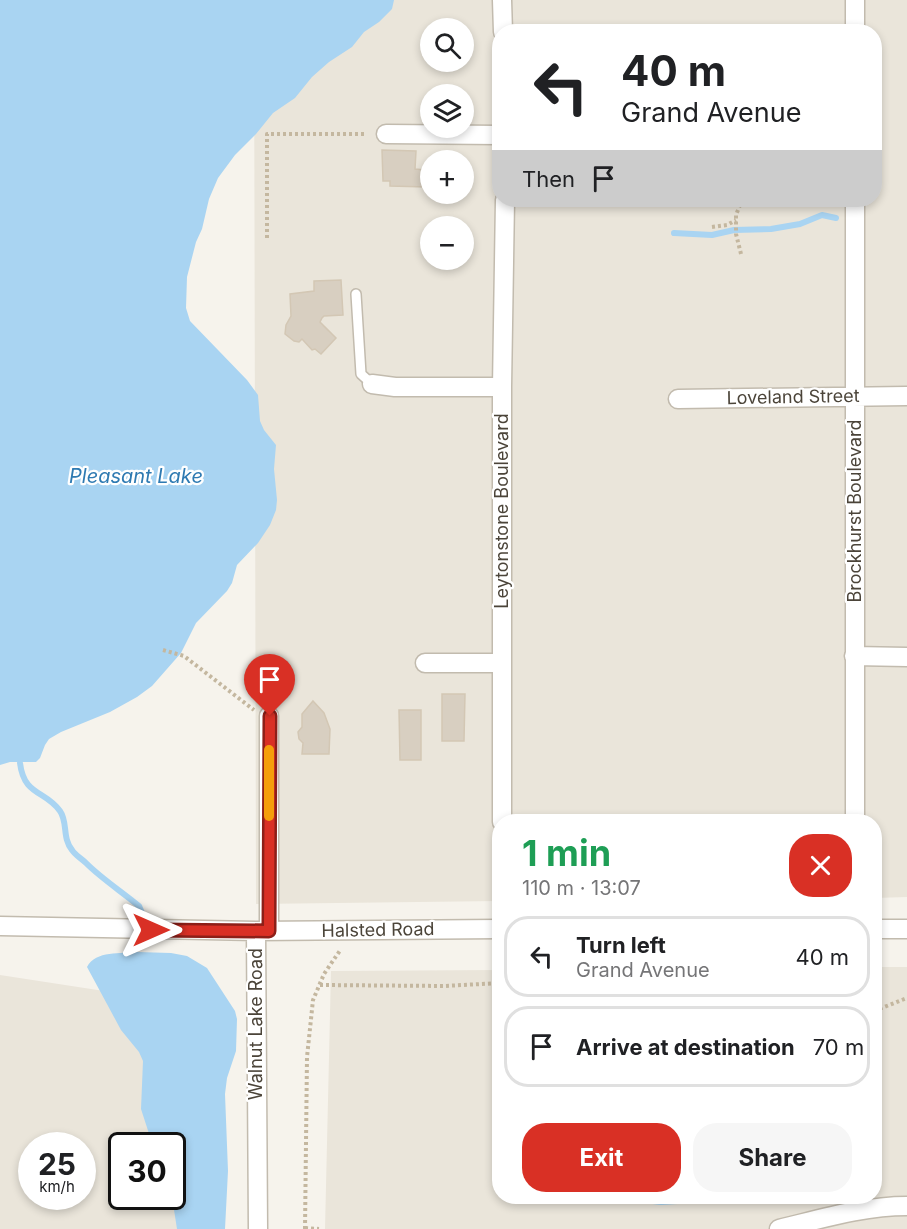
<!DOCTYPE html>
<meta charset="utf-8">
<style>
body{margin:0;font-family:Inter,sans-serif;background:#f6f6f6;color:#202124;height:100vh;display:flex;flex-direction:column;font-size:22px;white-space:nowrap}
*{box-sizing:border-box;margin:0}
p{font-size:20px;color:#757577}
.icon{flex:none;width:33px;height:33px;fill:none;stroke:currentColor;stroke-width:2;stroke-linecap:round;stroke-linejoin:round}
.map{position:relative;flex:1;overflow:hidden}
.sheet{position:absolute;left:492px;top:814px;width:390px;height:390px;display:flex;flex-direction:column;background:#fff;border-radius:24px;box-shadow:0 3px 9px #0003}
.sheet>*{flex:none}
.banner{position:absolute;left:492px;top:24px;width:390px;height:183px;border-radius:24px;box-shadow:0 3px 9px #0003;background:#fff;color:#202124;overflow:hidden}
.buttons{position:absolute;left:420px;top:18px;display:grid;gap:12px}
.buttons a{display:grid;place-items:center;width:54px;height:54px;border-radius:50%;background:#fff;box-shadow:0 3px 9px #0003;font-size:30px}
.speed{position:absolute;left:18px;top:1132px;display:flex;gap:12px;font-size:30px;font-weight:700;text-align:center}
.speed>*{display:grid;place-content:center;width:78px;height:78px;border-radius:50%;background:#fff;box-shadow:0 3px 9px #0003;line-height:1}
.speed small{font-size:15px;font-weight:400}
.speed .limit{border:3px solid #111;border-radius:9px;background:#fff;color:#111}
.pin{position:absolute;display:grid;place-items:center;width:51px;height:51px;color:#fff;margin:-62px -26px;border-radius:50% 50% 50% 0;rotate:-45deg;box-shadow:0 0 6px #0007}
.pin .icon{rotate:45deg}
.me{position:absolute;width:66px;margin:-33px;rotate:90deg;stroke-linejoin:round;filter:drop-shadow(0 0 4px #0008)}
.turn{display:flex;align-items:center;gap:21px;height:126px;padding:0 30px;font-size:27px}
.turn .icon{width:78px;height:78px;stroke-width:2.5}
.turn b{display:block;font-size:42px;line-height:51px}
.then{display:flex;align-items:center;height:57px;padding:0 30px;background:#0003;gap:12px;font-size:22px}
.round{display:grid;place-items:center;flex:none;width:63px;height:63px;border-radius:24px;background:#f6f6f6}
.head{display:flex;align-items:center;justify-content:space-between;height:102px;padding:0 30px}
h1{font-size:36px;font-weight:700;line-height:45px;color:#1e9e55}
.button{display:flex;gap:12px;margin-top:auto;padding:12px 30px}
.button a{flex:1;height:69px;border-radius:24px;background:#d93025;color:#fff;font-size:24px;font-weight:700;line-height:69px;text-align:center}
.button a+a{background:#f6f6f6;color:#202124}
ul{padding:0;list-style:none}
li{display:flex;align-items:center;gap:18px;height:81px;margin:0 12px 9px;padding:0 18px;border:3px solid #e0e0e0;border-radius:24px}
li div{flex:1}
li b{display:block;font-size:22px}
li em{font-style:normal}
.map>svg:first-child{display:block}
</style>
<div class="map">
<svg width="907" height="1229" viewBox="0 0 907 1229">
<rect width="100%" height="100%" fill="#f6f3ec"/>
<!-- residential -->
<path fill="#eae5da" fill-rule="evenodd" d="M254 0H907V897L875 898 874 822H500L499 901 256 904ZM430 28H464V62H430ZM500 32H874V200H500ZM430 94H464V128H430ZM430 160H464V194H430ZM430 226H464V260H430Z
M875 967H907V1229H325L331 971 499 970 500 1197H874Z
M0 975 182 1003 195 1229H0ZM32 1146H82V1197H32ZM122 1146H172V1197H122Z"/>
<!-- water -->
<path fill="#a9d4f2" d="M0 0H394L392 9 379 22 364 32 352 47 329 62 312 77 295 98 273 113 256 134 235 155 218 178 209 199 202 229 196 242 187 277 186 308 190 321 247 380 258 395 260 421 264 430 276 445 274 469 277 500 276 510 270 525 258 543 237 565 232 583 227 591 196 623 181 653 152 686 137 697 110 712 61 732 49 739 45 745 40 758 36 762H10L0 765Z
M137 952 171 953 187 956 207 968 235 1011 237 1019 236 1051 227 1078 225 1094 228 1171 225 1229H177L172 1197V1146H153L141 1109 143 1061 139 1052 121 1030 87 967C96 950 121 954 137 952Z
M593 1197H699L693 1203 661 1205Z"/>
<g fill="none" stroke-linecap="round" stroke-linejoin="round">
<!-- stream -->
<path stroke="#a9d4f2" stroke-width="6" d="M674 233 712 235 734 230 771 229 800 224 822 215 836 218
M20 763C24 796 45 790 60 811 68 822 62 838 72 850 75 855 81 858 86 863 102 879 121 891 139 906L142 913"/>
</g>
<!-- building -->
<path fill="#d8cfc1" stroke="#d3c7b4" stroke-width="1.5" d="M382 150 416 151 415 169 426 170V187L390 186V181H383Z
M341 280 343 315 324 316 322 318 320 322 336 338 321 354 315 349 312 350 302 339 299 342 294 341 285 334 286 325 291 316 290 294 314 291V281Z
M442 694H465L464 741H442Z
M313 701 324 713 330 729 329 754H302L303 743 299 739 298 732 302 727V714Z
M399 710H421V760H400Z"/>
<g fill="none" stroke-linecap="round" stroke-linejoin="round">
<defs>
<path id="lane" d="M356 294 361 374 372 384"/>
<path id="street" d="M502 0 503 32
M855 32V0
M386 134 500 135
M855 200V822
M372 384 395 387H502
M678 399 907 396
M854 656 907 657
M425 663H502
M502 822V387L505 200
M0 926 256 931 258 1229
M874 929H907
M256 931 500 929
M269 931V716
M779 1229C821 1219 863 1206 907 1206"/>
</defs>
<!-- lane casing -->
<use href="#lane" stroke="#c2bbae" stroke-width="12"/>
<!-- street casing -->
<use href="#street" stroke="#c2bbae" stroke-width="21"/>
<!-- path -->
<path stroke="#c4b79f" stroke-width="4" stroke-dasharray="3 3" stroke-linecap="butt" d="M712 227 727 225 736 220
M267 238V134H367
M741 254 736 234V215L742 200
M163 650 184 656 254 710
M320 985 444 986 500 983
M874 1011 907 998
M305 1228 319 1229
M305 1229 307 1057 313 1000 324 974 341 949"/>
<!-- lane -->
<use href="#lane" stroke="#fff" stroke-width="9"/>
<!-- street -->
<use href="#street" stroke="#fff" stroke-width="18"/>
</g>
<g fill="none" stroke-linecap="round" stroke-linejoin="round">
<defs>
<path id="route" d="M151 930 269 931 270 716"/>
</defs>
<!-- route casing -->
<use href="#route" stroke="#8d1f18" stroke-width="15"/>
<!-- route -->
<use href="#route" stroke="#d93025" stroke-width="10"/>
<!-- slow -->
<path stroke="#f59e0b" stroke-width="10" d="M269 750V816"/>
</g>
<g text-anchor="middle" stroke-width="4.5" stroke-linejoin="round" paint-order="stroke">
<!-- street labels -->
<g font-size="18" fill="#4b4439" stroke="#fff">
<text transform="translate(793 397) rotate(-1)" y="6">Loveland Street</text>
<text transform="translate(502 511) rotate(-90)" y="6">Leytonstone Boulevard</text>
<text transform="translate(855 511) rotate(-90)" y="6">Brockhurst Boulevard</text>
<text transform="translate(378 930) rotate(-1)" y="6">Halsted Road</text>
<text transform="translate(256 1024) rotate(-90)" y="6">Walnut Lake Road</text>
</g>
<!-- water labels -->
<g font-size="20" font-style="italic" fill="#2e7ab2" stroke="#fff">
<text x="136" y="483">Pleasant Lake</text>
</g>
</g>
</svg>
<div class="buttons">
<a><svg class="icon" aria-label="search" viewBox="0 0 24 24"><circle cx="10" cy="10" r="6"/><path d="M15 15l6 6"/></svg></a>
<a><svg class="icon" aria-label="layers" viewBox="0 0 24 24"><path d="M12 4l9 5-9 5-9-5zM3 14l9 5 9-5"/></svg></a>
<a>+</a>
<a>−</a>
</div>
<div class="speed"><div>25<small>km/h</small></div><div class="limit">30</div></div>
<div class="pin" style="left:270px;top:716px;background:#d93025"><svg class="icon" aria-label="arrive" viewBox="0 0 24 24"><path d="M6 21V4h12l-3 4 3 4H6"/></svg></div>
<svg class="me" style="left:151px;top:930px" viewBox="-20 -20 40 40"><path d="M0-17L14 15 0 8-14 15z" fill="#d93025" stroke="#fff" stroke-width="4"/></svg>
<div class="banner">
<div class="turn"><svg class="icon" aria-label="left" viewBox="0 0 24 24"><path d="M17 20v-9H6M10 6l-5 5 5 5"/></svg><div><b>40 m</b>Grand Avenue</div></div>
<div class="then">Then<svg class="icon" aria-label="arrive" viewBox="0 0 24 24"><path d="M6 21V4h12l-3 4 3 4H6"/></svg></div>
</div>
<section class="sheet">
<div class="head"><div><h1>1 min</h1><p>110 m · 13:07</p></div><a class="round" style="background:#d93025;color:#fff"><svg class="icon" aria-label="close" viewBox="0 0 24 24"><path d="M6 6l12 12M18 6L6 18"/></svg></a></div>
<ul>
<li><svg class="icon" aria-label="left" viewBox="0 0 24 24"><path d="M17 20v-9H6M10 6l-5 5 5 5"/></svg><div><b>Turn left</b><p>Grand Avenue</p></div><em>40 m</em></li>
<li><svg class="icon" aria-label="arrive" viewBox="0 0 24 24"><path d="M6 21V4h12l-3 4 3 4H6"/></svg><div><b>Arrive at destination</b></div><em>70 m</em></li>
</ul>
<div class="button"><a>Exit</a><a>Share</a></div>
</section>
</div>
